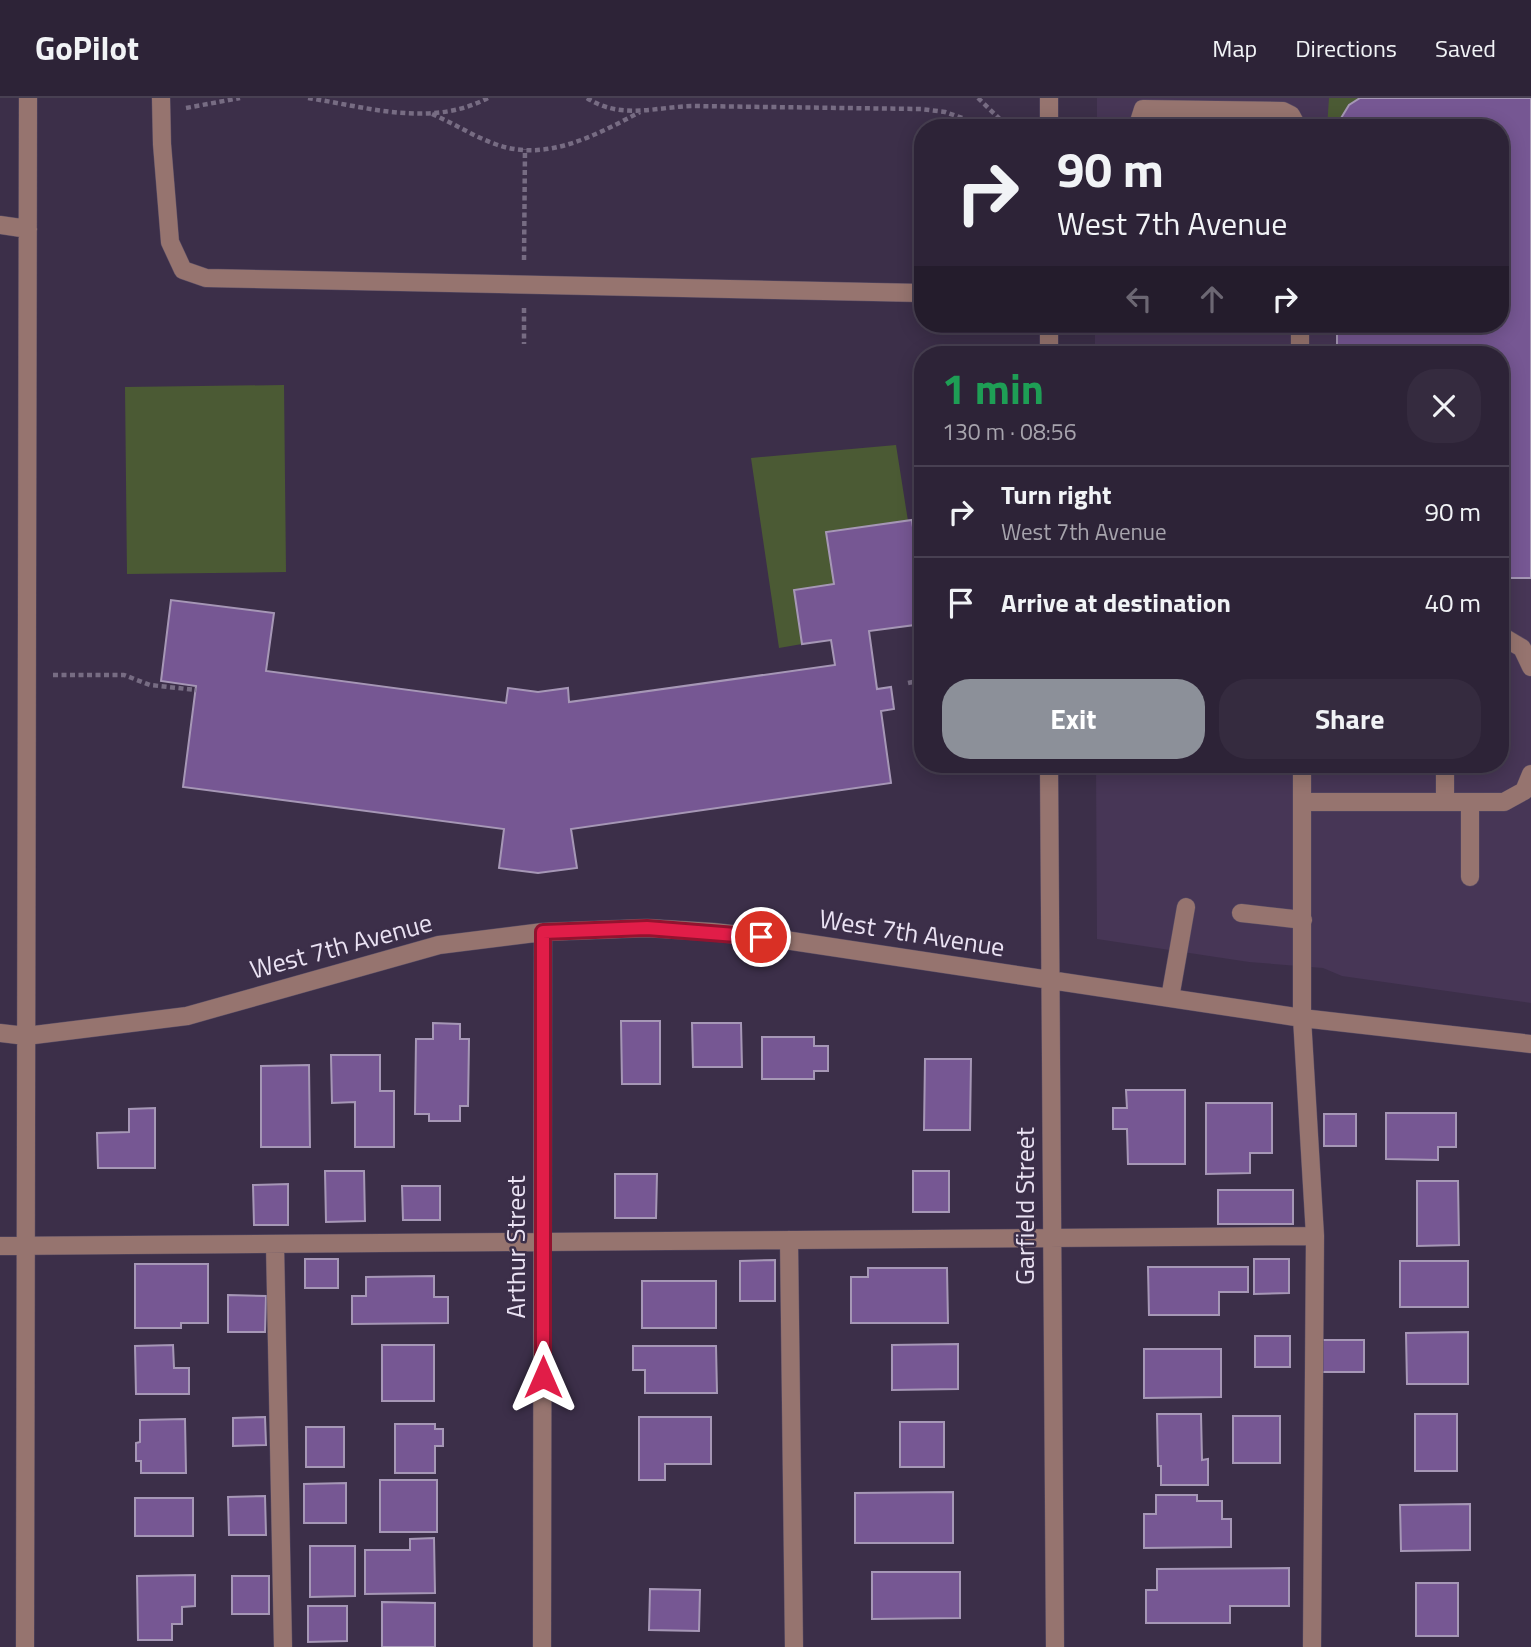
<!DOCTYPE html>
<meta charset="utf-8">
<style>
body{margin:0;font-family:"Titillium Web",sans-serif;background:#352b3f;color:#f1f3f6;height:100vh;display:flex;flex-direction:column;font-size:26px;white-space:nowrap}
*{box-sizing:border-box;margin:0}
p{font-size:23px;color:#a7a4ad}
.icon{flex:none;width:38px;height:38px;fill:none;stroke:currentColor;stroke-width:2;stroke-linecap:round;stroke-linejoin:round}
.map{position:relative;flex:1;overflow:hidden}
.drawer{position:absolute;left:914px;top:248px;width:595px;height:427px;display:flex;flex-direction:column;background:#2d2337;border-radius:28px;box-shadow:0 4px 18px #0003,0 0 0 2px #484052}
.drawer>*{flex:none}
.banner{position:absolute;left:914px;top:21px;width:595px;height:214px;border-radius:28px;box-shadow:0 4px 18px #0003,0 0 0 2px #484052;background:#2d2337;color:#f1f3f6;overflow:hidden}
.pin{position:absolute;display:grid;place-items:center;width:60px;height:60px;color:#fff;margin:-30px;border:4px solid #fff;border-radius:50%;box-shadow:0 2px 7px #0007}
.me{position:absolute;width:77px;margin:-38px;rotate:0deg;stroke-linejoin:round;filter:drop-shadow(0 0 5px #0008)}
.turn{display:flex;align-items:center;gap:24px;height:147px;padding:0 28px;font-size:32px}
.turn .icon{width:91px;height:91px;stroke-width:2.5}
.turn b{display:block;font-size:49px;line-height:60px}
.lanes{display:flex;align-items:center;height:66px;padding:0 28px;background:#0003;justify-content:center;gap:35px;direction:ltr}
.lanes .off{opacity:.35}
.round{display:grid;place-items:center;flex:none;width:74px;height:74px;border-radius:28px;background:#352b3f}
.headline{display:flex;align-items:center;justify-content:space-between;height:119px;padding:0 28px}
h1{font-size:42px;font-weight:700;line-height:52px;color:#1e9e55}
.primary-button{display:flex;gap:14px;margin-top:auto;padding:14px 28px}
.primary-button a{flex:1;height:80px;border-radius:28px;background:#8c9099;color:#fff;font-size:28px;font-weight:700;line-height:80px;text-align:center}
.primary-button a+a{background:#352b3f;color:#f1f3f6}
ul{padding:0;list-style:none}
li{display:flex;align-items:center;gap:21px;height:91px;padding:0 28px;border-top:2px solid #484052}
li div{flex:1}
li b{display:block;font-size:26px}
li em{font-style:normal}
header{display:flex;align-items:center;gap:42px;box-sizing:border-box;height:98px;padding:0 35px;background:#2d2337;border-bottom:2px solid #484052}
header strong{font-size:33px}
nav{display:flex;gap:38px;margin-inline-start:auto;font-size:24px}
.map>svg:first-child{display:block}
</style>
<header>
<strong>GoPilot</strong>
<nav><a>Map</a><a>Directions</a><a>Saved</a></nav>
</header>
<div class="map">
<svg width="1531" height="1549" viewBox="0 0 1531 1549">
<rect width="100%" height="100%" fill="#3c2f49"/>
<!-- built -->
<path fill="#473656" d="M1097 0H1531V905L1342 878 1323 870 1249 864 1097 841 1096 667H1500V257H1095V226H1500V30H1097Z"/>
<!-- green -->
<path fill="#4b5a34" d="M1329 0H1360L1349 7 1335 30H1327Z
M284 287 286 474 127 476 125 289Z
M896 347 908 423 826 435 834 486 794 492 802 546 779 550 751 360Z"/>
<!-- building -->
<path fill="#765793" stroke="#a697b6" stroke-width="2" d="M1360 0H1531V480H1500V257H1337V226H1500V30H1335L1349 7Z
M912 422 922 494V526L869 533 877 591 891 589 894 611 881 613 891 685 571 731 577 770 538 775 499 770 504 731 183 689 196 588 161 583 171 502 274 515 266 573 506 605 508 590 538 594 568 590 569 604 835 567 831 542 802 546 794 492 834 486 826 434Z
M621 923H660V986H622Z
M433 925 460 926V941H469L468 1008H460V1023H429V1016H415L416 941H433Z
M692 925H741L742 969H693Z
M762 939H814V948H828V973H814V981H762Z
M331 957H380V993H394V1049H355V1004L332 1005Z
M925 961H971L970 1032H924Z
M309 967 310 1049H261V968Z
M1126 992H1185V1066H1128L1127 1031H1113V1010H1127Z
M1206 1005H1272V1055H1250V1075L1206 1076Z
M155 1010V1070H98L97 1035 129 1034V1011Z
M1386 1015H1456V1049H1438V1062L1386 1061Z
M1324 1016H1356V1048H1324Z
M325 1073H364L365 1123 326 1124Z
M913 1073H949V1114H913Z
M615 1076H657L656 1120H615Z
M1417 1083H1458L1459 1147 1417 1148Z
M288 1086V1127H254L253 1087Z
M402 1088H440V1122H403Z
M1218 1092H1293V1126H1218Z
M305 1161H338V1190H305Z
M1254 1161H1289V1195L1254 1196Z
M775 1162V1203H740V1163Z
M1400 1163H1468V1209H1400Z
M135 1166H208V1225H181V1230H135Z
M1148 1169H1248V1194H1219V1217H1149Z
M868 1170H947L948 1225H851V1179H868Z
M434 1178V1199H448V1225L352 1226V1198H366V1179Z
M642 1183H716V1230H642Z
M228 1197 266 1198 265 1234H228Z
M1468 1234V1286H1407L1406 1235Z
M1255 1238H1290V1269H1255Z
M1322 1242H1364V1274H1322Z
M958 1246V1291L892 1292V1247Z
M173 1247 174 1270H189V1296H136L135 1248Z
M382 1247H434V1303H382Z
M633 1248H716L717 1295H645V1272H633Z
M1144 1251H1221V1299L1144 1300Z
M1157 1316H1201L1202 1362 1208 1361V1387H1161V1368H1158Z
M1415 1316H1457V1373H1415Z
M1233 1318H1280V1365H1233Z
M265 1319 266 1347 233 1348V1320Z
M639 1319H711V1366H665V1382H639Z
M185 1321 186 1375H141V1363H136V1345L140 1344V1322Z
M900 1324H944V1369H900Z
M395 1326H435V1331H443V1348H435V1375H395Z
M306 1329H344V1369H306Z
M380 1382H437V1434H380Z
M346 1385V1425H304V1386Z
M953 1394V1445H855V1395Z
M1156 1397H1197V1403H1222V1421H1231V1449L1144 1450V1416H1156Z
M265 1398 266 1437H229L228 1399Z
M135 1400H193V1438H135Z
M1470 1406V1452L1401 1453 1400 1407Z
M434 1440 435 1495 365 1496V1452H410V1441Z
M310 1448H355V1498L310 1499Z
M1289 1470V1508H1230V1525H1146V1492H1157V1471Z
M872 1474H960V1520L872 1521Z
M195 1477V1508L182 1509V1526H172V1542H138L137 1478Z
M232 1478H269V1516H232Z
M1416 1485H1458V1538H1416Z
M650 1491 700 1492 699 1533 649 1532Z
M382 1504 435 1505V1549H382Z
M308 1508H347V1543L308 1544Z"/>
<g fill="none" stroke-linecap="round" stroke-linejoin="round">
<defs>
<path id="minor" d="M161 0 162 46 170 144 183 172 206 180 922 195
M1049 30V0
M1137 30 1143 11 1283 13 1291 17 1298 30
M0 127 28 131
M1049 226V257
M1300 226V257
M1500 537 1522 550 1531 569
M1049 667 1055 1549
M1302 667V920L1315 1138 1312 1549
M1445 667V704
M1302 704H1504L1524 693 1531 676
M1470 704V779
M1241 815 1303 822
M1170 900 1186 809
M0 935 26 938 187 918 439 847 543 834 647 830 713 834 785 842 1302 920 1531 946
M789 1142 794 1549
M275 1146 283 1549
M0 1148 1315 1138
M25 1549 28 0
M542 1549 543 834"/>
</defs>
<!-- minor casing -->
<use href="#minor" stroke="#584c64" stroke-width="19"/>
<!-- path -->
<path stroke="#776c83" stroke-width="4.5" stroke-dasharray="5 3.5" stroke-linecap="butt" d="M308 0C367 9 431 30 488 0
M587 0C621 22 655 9 692 8L921 11 945 14 991 30
M978 0 1009 30
M186 10 240 0
M432 16C453 25 473 38 495 46 546 65 596 37 640 14
M524 162 525 51
M524 210V246
M53 577H124L150 587 196 592
M908 585 922 582"/>
<!-- minor -->
<use href="#minor" stroke="#96746f" stroke-width="18"/>
</g>
<g fill="none" stroke-linecap="round" stroke-linejoin="round">
<defs>
<path id="route" d="M543 1279V834L647 830 761 839"/>
</defs>
<!-- route casing -->
<use href="#route" stroke="#92132f" stroke-width="18"/>
<!-- route -->
<use href="#route" stroke="#e11d48" stroke-width="12"/>
</g>
<g text-anchor="middle" stroke-width="5" stroke-linejoin="round" paint-order="stroke">
<!-- street labels -->
<g font-size="26" fill="#eae2f3" stroke="#3c2f49">
<text transform="translate(912 835) rotate(9)" y="9">West 7th Avenue</text>
<text transform="translate(341 848) rotate(-15)" y="9">West 7th Avenue</text>
<text transform="translate(1025 1108) rotate(-90)" y="9">Garfield Street</text>
<text transform="translate(516 1149) rotate(-90)" y="9">Arthur Street</text>
</g>
</g>
</svg>
<div class="pin" style="left:761px;top:839px;background:#d93025"><svg class="icon" aria-label="arrive" viewBox="0 0 24 24"><path d="M6 21V4h12l-3 4 3 4H6"/></svg></div>
<svg class="me" style="left:543px;top:1279px" viewBox="-20 -20 40 40"><path d="M0-17L14 15 0 8-14 15z" fill="#e11d48" stroke="#fff" stroke-width="4"/></svg>
<div class="banner">
<div class="turn"><svg class="icon" aria-label="right" viewBox="0 0 24 24"><path d="M7 20v-9h11M14 6l5 5-5 5"/></svg><div><b>90 m</b>West 7th Avenue</div></div>
<div class="lanes"><svg class="icon off" aria-label="left" viewBox="0 0 24 24"><path d="M17 20v-9H6M10 6l-5 5 5 5"/></svg><svg class="icon off" aria-label="ahead" viewBox="0 0 24 24"><path d="M12 20V5M6 11l6-6 6 6"/></svg><svg class="icon" aria-label="right" viewBox="0 0 24 24"><path d="M7 20v-9h11M14 6l5 5-5 5"/></svg></div>
</div>
<section class="drawer">
<div class="headline"><div><h1>1 min</h1><p>130 m · 08:56</p></div><a class="round"><svg class="icon" aria-label="close" viewBox="0 0 24 24"><path d="M6 6l12 12M18 6L6 18"/></svg></a></div>
<ul>
<li><svg class="icon" aria-label="right" viewBox="0 0 24 24"><path d="M7 20v-9h11M14 6l5 5-5 5"/></svg><div><b>Turn right</b><p>West 7th Avenue</p></div><em>90 m</em></li>
<li><svg class="icon" aria-label="arrive" viewBox="0 0 24 24"><path d="M6 21V4h12l-3 4 3 4H6"/></svg><div><b>Arrive at destination</b></div><em>40 m</em></li>
</ul>
<div class="primary-button"><a>Exit</a><a>Share</a></div>
</section>
</div>
